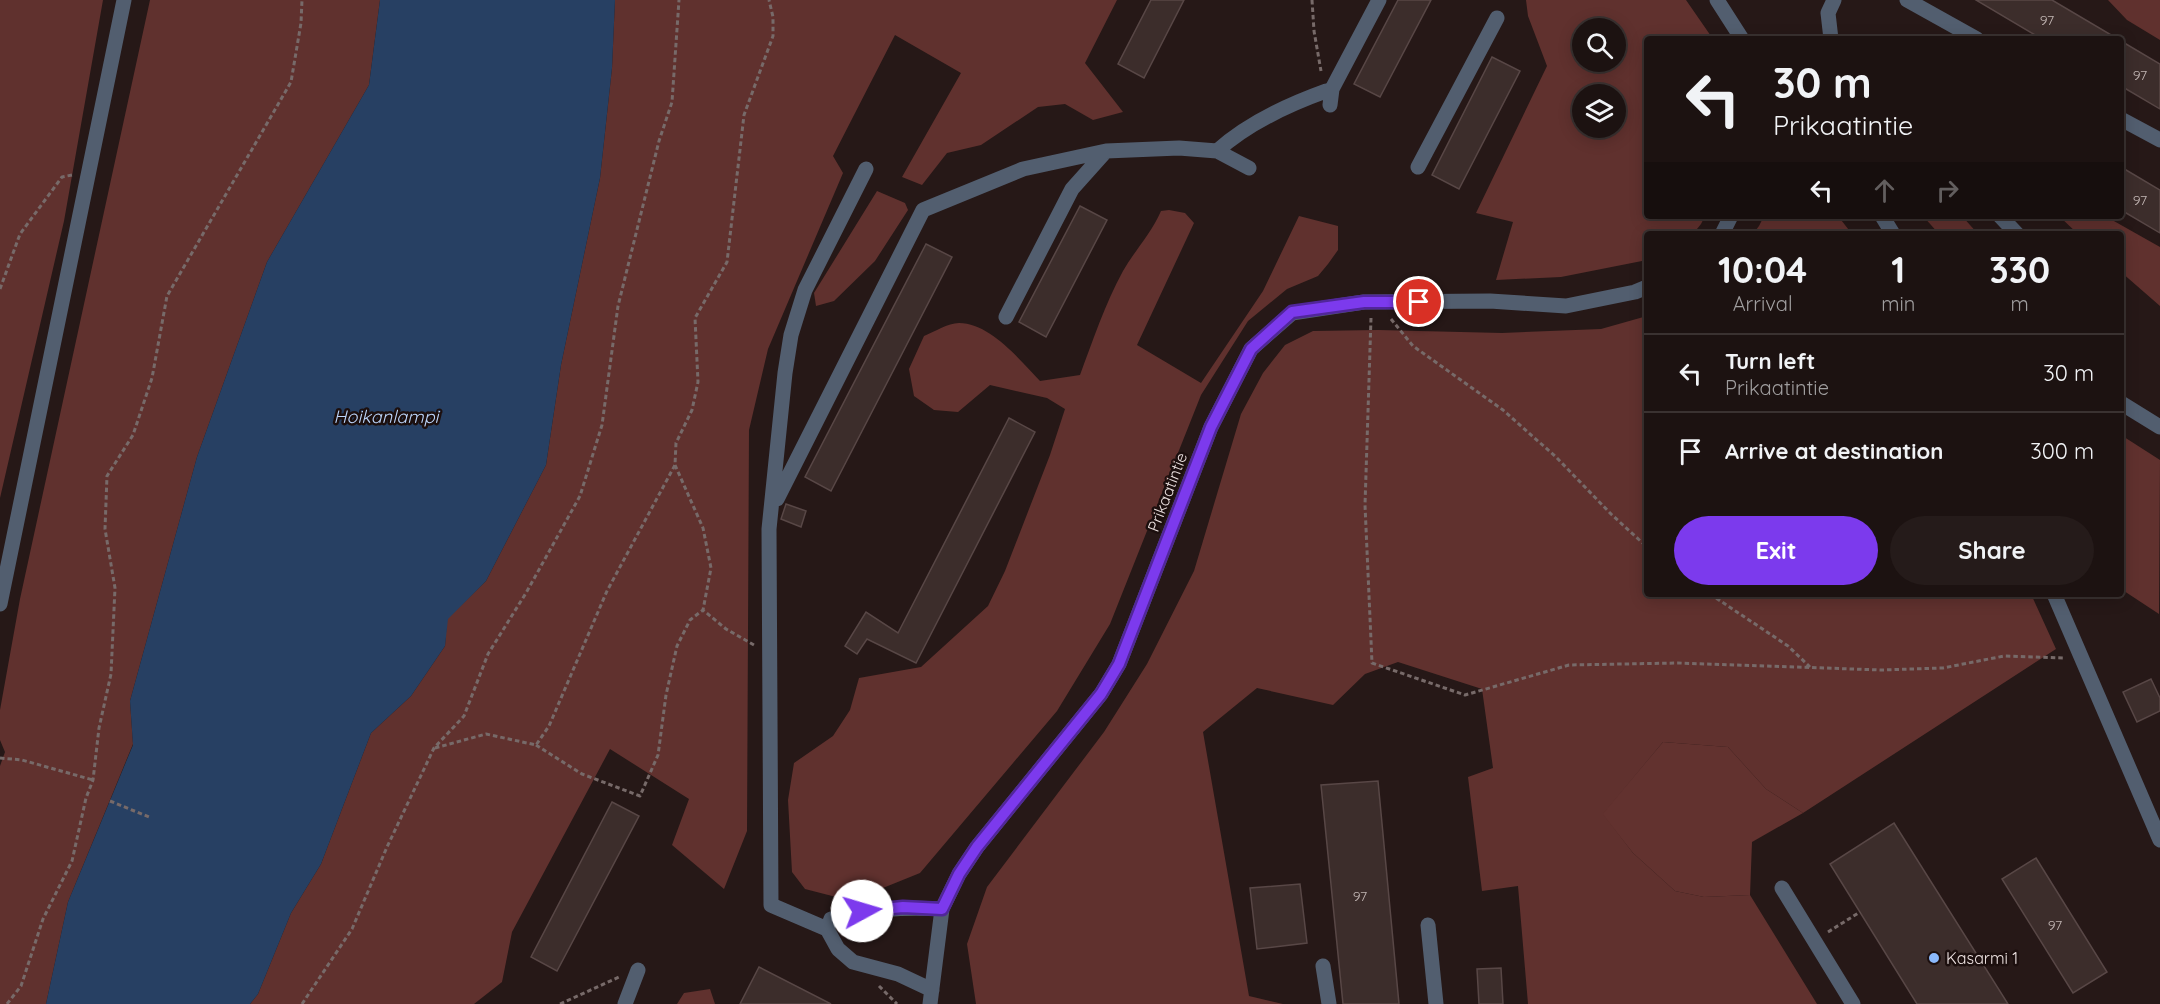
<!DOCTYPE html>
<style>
body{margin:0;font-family:Quicksand,sans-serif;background:#251b1a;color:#f1f3f6;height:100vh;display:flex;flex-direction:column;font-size:22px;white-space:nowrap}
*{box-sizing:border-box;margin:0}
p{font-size:20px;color:#a09e9f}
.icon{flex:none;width:33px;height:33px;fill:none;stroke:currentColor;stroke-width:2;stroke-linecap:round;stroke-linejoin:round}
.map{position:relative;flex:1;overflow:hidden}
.side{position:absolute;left:1644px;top:231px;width:480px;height:366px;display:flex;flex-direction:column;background:#1c1211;border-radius:6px;box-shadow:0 3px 15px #0003,0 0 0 2px #3a3231}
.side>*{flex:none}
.top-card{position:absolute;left:1644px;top:36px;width:480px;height:183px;border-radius:6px;box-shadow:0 3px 15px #0003,0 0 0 2px #3a3231;background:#1c1211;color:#f1f3f6;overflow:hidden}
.controls{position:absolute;left:1572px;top:18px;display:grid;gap:12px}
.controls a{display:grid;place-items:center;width:54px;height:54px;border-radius:50%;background:#1c1211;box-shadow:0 3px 15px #0003,0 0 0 2px #3a3231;font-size:30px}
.pin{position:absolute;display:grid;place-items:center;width:51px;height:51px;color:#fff;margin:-26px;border:3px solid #fff;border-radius:50%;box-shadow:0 2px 6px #0007}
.me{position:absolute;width:66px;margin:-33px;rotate:84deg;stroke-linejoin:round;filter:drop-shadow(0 0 4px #0008)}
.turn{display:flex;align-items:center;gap:21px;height:126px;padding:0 30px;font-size:27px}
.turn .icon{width:78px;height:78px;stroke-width:2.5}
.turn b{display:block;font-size:42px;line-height:51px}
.lanes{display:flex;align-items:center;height:57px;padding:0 30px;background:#0003;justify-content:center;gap:30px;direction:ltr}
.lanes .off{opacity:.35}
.eta{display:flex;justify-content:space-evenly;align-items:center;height:102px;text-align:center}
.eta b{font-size:36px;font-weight:700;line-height:42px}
.primary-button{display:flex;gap:12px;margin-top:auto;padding:12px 30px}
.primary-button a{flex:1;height:69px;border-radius:36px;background:#7c3aed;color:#fff;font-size:24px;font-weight:700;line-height:69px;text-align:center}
.primary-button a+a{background:#251b1a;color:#f1f3f6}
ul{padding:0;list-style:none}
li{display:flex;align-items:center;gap:18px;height:78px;padding:0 30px;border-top:2px solid #3a3231}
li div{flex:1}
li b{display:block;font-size:22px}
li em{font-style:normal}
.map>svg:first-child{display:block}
</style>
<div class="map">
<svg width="2160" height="1004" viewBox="0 0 2160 1004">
<rect width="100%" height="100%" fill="#261817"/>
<!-- green -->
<path fill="#62322f" d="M1663 742 1728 747 1766 789 1803 813 1752 842 1750 895 1704 897 1675 891 1633 853 1602 814Z"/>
<!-- forest -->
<path fill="#60312e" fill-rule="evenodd" d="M0 0H103L64 221 0 498Z
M150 0H380L369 85 267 262 197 457 130 701 133 744 68 902 46 1004H0V766L5 752 0 740V710L20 599Z
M615 0H1117L1085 63 1123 112 1093 120 1065 104 1038 107 981 145 947 153 922 185 902 177 961 73 895 35 833 156 843 173 768 349 749 430 747 831 724 889 672 845 689 799 610 749 512 932 502 982 474 1004H250L258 994 291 913 321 864 371 733 411 696 445 646 447 619 486 581 546 465 561 365 600 178 612 68Z
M1526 0H1686L1713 39H1647V216H1705L1701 224 1693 234H1647V260L1561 277 1496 280 1513 222 1476 213 1547 66 1528 16ZM1582 28H1616V62H1582ZM1582 94H1616V128H1582Z
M2108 0H2160V40L2127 20Z
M877 191 905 203 908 210 875 261 834 301 816 306 814 293Z
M1169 210 1185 213 1194 223 1137 345 1201 383 1263 291 1299 216 1338 226V250L1328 264 1318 276 1287 289 1248 321 1201 395 1110 624 1057 711 920 873 873 892 840 898 805 889 792 872 788 800 794 763 833 736 850 710 859 678 921 667 988 606 1005 571 1050 455 1065 409 1047 398 990 385 958 412 934 410 914 396 909 369 924 336C934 332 948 323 959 323 990 323 1020 360 1040 381L1080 375C1093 340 1105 304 1123 271 1135 250 1151 234 1161 211Z
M1764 216H1838L1852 234H1753L1759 226Z
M1923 216H1962L1978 234H1939Z
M2059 216H2105L2160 247V306L2121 272V234H2078Z
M1647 316V594H2031L2056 649 1803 813 1766 789 1728 747 1663 742 1603 814 1633 853 1675 891 1704 897 1750 895 1817 1004H1528L1518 886 1482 891 1468 777 1493 768 1482 689 1398 662 1365 674 1333 705 1257 688 1203 732 1249 996 1283 1004H976L967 944 987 887 1104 732 1147 664 1194 571 1241 414 1263 373 1285 345 1313 331 1378 330 1502 333 1601 329Z
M2121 435 2160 460 2159 614 2121 589Z
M710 989 715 1004H677L684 993Z"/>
<!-- water -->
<path fill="#274063" d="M380 0H615L612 68 600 178 561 365 546 465 486 581 448 619 445 646 411 696 371 733 321 864 291 913 258 994 250 1004H46L68 902 133 745 130 701 197 457 267 262 369 85Z"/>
<!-- building -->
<path fill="#3c2d2b" stroke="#584746" stroke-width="1.5" d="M1151 0H1184L1144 78 1118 64Z
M1398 0H1431L1380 97 1354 84Z
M1976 0H2052L2118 39H2042Z
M2121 41 2160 64V109L2121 86Z
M1492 57 1520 71 1459 189 1432 175Z
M2121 167 2160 190V233L2121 210Z
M1080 206 1107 220 1046 337 1019 322Z
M926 244 952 257 831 491 805 477Z
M1009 418 1035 432 916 663 867 639 857 654 845 646 866 612 898 633Z
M786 504 806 511 801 527 781 519Z
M2151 679 2160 698V711L2137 722 2123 692Z
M1378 781 1399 1004H1343L1321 785Z
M612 802 639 816 557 971 531 957Z
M1894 823 2008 1004H1917L1830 864Z
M2036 858 2107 972 2073 993 2002 879Z
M1300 884 1307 943 1257 949 1250 888Z
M759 967 831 1004H740Z
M1501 968 1503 1004H1479L1477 969Z"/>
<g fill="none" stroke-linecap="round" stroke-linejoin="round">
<!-- path -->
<path stroke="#776a69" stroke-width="3" stroke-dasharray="4.5 3" stroke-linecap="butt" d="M1312 0 1314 31 1321 71
M0 289 20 234 62 177 72 175
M1371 318 1365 505 1372 663 1465 695 1569 665 1678 663 1882 670 1943 668 2004 656 2065 658
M1391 319 1413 346 1503 410 1556 457 1611 514 1647 547
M675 465 703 528 711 568 703 610 726 629 754 645
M1710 594 1788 646 1810 667
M536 745 582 774 640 796 658 755 666 695 677 646 690 620 703 610
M435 748 486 734 536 745 549 726 607 591 675 465 676 443 692 410 698 382 695 318 727 262 744 115 773 36V17L769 0
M0 758 22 760 93 780
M110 801 149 817
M1828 932 1860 912
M879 986 897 1004
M7 1004 21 986 43 919 72 861 86 798 93 780 99 728 111 674 115 588 105 529 107 476 133 435 152 378 167 296 291 82 301 23 302 0
M302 1004 352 929 387 847 434 748 464 716 488 654 526 593 580 496 602 425 618 306 659 141 672 102 679 0
M560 1004 619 977"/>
<!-- minor -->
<path stroke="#525e6f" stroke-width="15" d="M1717 0 1742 39
M1907 0 1977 39
M1831 39 1828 13 1834 0
M1330 105 1332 89 1379 0
M2121 119 2160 140
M1217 151C1248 123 1287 105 1326 91
M1418 167 1497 18
M866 169 805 290 791 335 785 373 769 529 771 905 827 929 838 949 853 962 898 974 932 990
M1882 216 1893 234
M2000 216 2017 234
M1722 234 1731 216
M1006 317 1072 189 1106 151
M2121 403 2160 427
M777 499 923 210 1023 169 1106 151 1179 148 1217 151 1249 168
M2054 594 2160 840
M0 604 124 0
M1782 888 1853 1004
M1428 925 1436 1004
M827 929 831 919C871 909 901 907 942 909
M1323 966 1329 1004
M625 1004 638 970
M930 1004 942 909 959 874 977 847 1101 694 1119 664 1211 427 1251 349 1292 313 1364 302 1490 301 1566 306 1635 292 1647 287"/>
</g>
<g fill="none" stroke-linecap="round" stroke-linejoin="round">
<defs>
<path id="route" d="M862 911 903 907 942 909 959 874 977 847 1101 694 1119 664 1211 427 1251 349 1292 312 1364 302H1419"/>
</defs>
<!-- route casing -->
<use href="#route" stroke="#51269a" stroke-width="15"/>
<!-- route -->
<use href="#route" stroke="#7c3aed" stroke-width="10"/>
</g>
<!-- markers -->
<circle fill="#8bb9fc" stroke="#1c0f0e" stroke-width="2" cx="1934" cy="958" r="6"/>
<g text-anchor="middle" stroke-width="5" stroke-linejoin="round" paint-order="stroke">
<!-- number labels -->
<g font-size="14" fill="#c2b6b4">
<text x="2047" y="25">97</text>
<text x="2140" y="80">97</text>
<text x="2140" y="205">97</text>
<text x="1360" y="901">97</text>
<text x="2055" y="930">97</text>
</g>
<!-- street labels -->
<g font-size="16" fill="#eee3e2" stroke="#1c0f0e">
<text transform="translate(1167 492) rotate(-69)" y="6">Prikaatintie</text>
</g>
<!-- poi labels -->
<g font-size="16" fill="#eee3e2" stroke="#1c0f0e" text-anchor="start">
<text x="1946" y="964">Kasarmi 1</text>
</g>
<!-- water labels -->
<g font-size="18" font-style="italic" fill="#bdd7fd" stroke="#1c0f0e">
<text x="386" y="423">Hoikanlampi</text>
</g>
</g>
</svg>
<div class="controls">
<a><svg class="icon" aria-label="search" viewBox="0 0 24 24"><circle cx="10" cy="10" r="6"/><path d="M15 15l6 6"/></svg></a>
<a><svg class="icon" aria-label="layers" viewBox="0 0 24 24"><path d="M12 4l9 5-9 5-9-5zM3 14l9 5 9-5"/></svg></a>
</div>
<div class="pin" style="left:1419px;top:302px;background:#d93025"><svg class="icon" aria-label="arrive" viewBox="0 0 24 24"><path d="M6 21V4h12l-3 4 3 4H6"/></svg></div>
<svg class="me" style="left:862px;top:911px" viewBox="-20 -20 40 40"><circle r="19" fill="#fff"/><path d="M0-13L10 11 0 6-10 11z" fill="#7c3aed"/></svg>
<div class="top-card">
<div class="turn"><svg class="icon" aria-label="left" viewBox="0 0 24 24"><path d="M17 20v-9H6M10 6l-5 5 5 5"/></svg><div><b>30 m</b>Prikaatintie</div></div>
<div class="lanes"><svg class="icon" aria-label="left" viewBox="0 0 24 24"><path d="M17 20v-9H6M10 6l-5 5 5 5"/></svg><svg class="icon off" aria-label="ahead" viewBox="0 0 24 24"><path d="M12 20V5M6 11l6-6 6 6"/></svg><svg class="icon off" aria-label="right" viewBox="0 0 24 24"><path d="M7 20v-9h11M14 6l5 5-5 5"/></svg></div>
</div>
<section class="side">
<div class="eta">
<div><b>10:04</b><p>Arrival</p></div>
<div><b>1</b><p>min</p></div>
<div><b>330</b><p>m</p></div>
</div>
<ul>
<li><svg class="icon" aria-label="left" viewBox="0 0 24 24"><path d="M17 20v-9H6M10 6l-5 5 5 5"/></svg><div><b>Turn left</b><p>Prikaatintie</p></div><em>30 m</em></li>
<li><svg class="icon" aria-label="arrive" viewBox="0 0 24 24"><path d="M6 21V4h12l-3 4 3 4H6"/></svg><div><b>Arrive at destination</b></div><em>300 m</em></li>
</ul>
<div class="primary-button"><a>Exit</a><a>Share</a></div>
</section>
</div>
